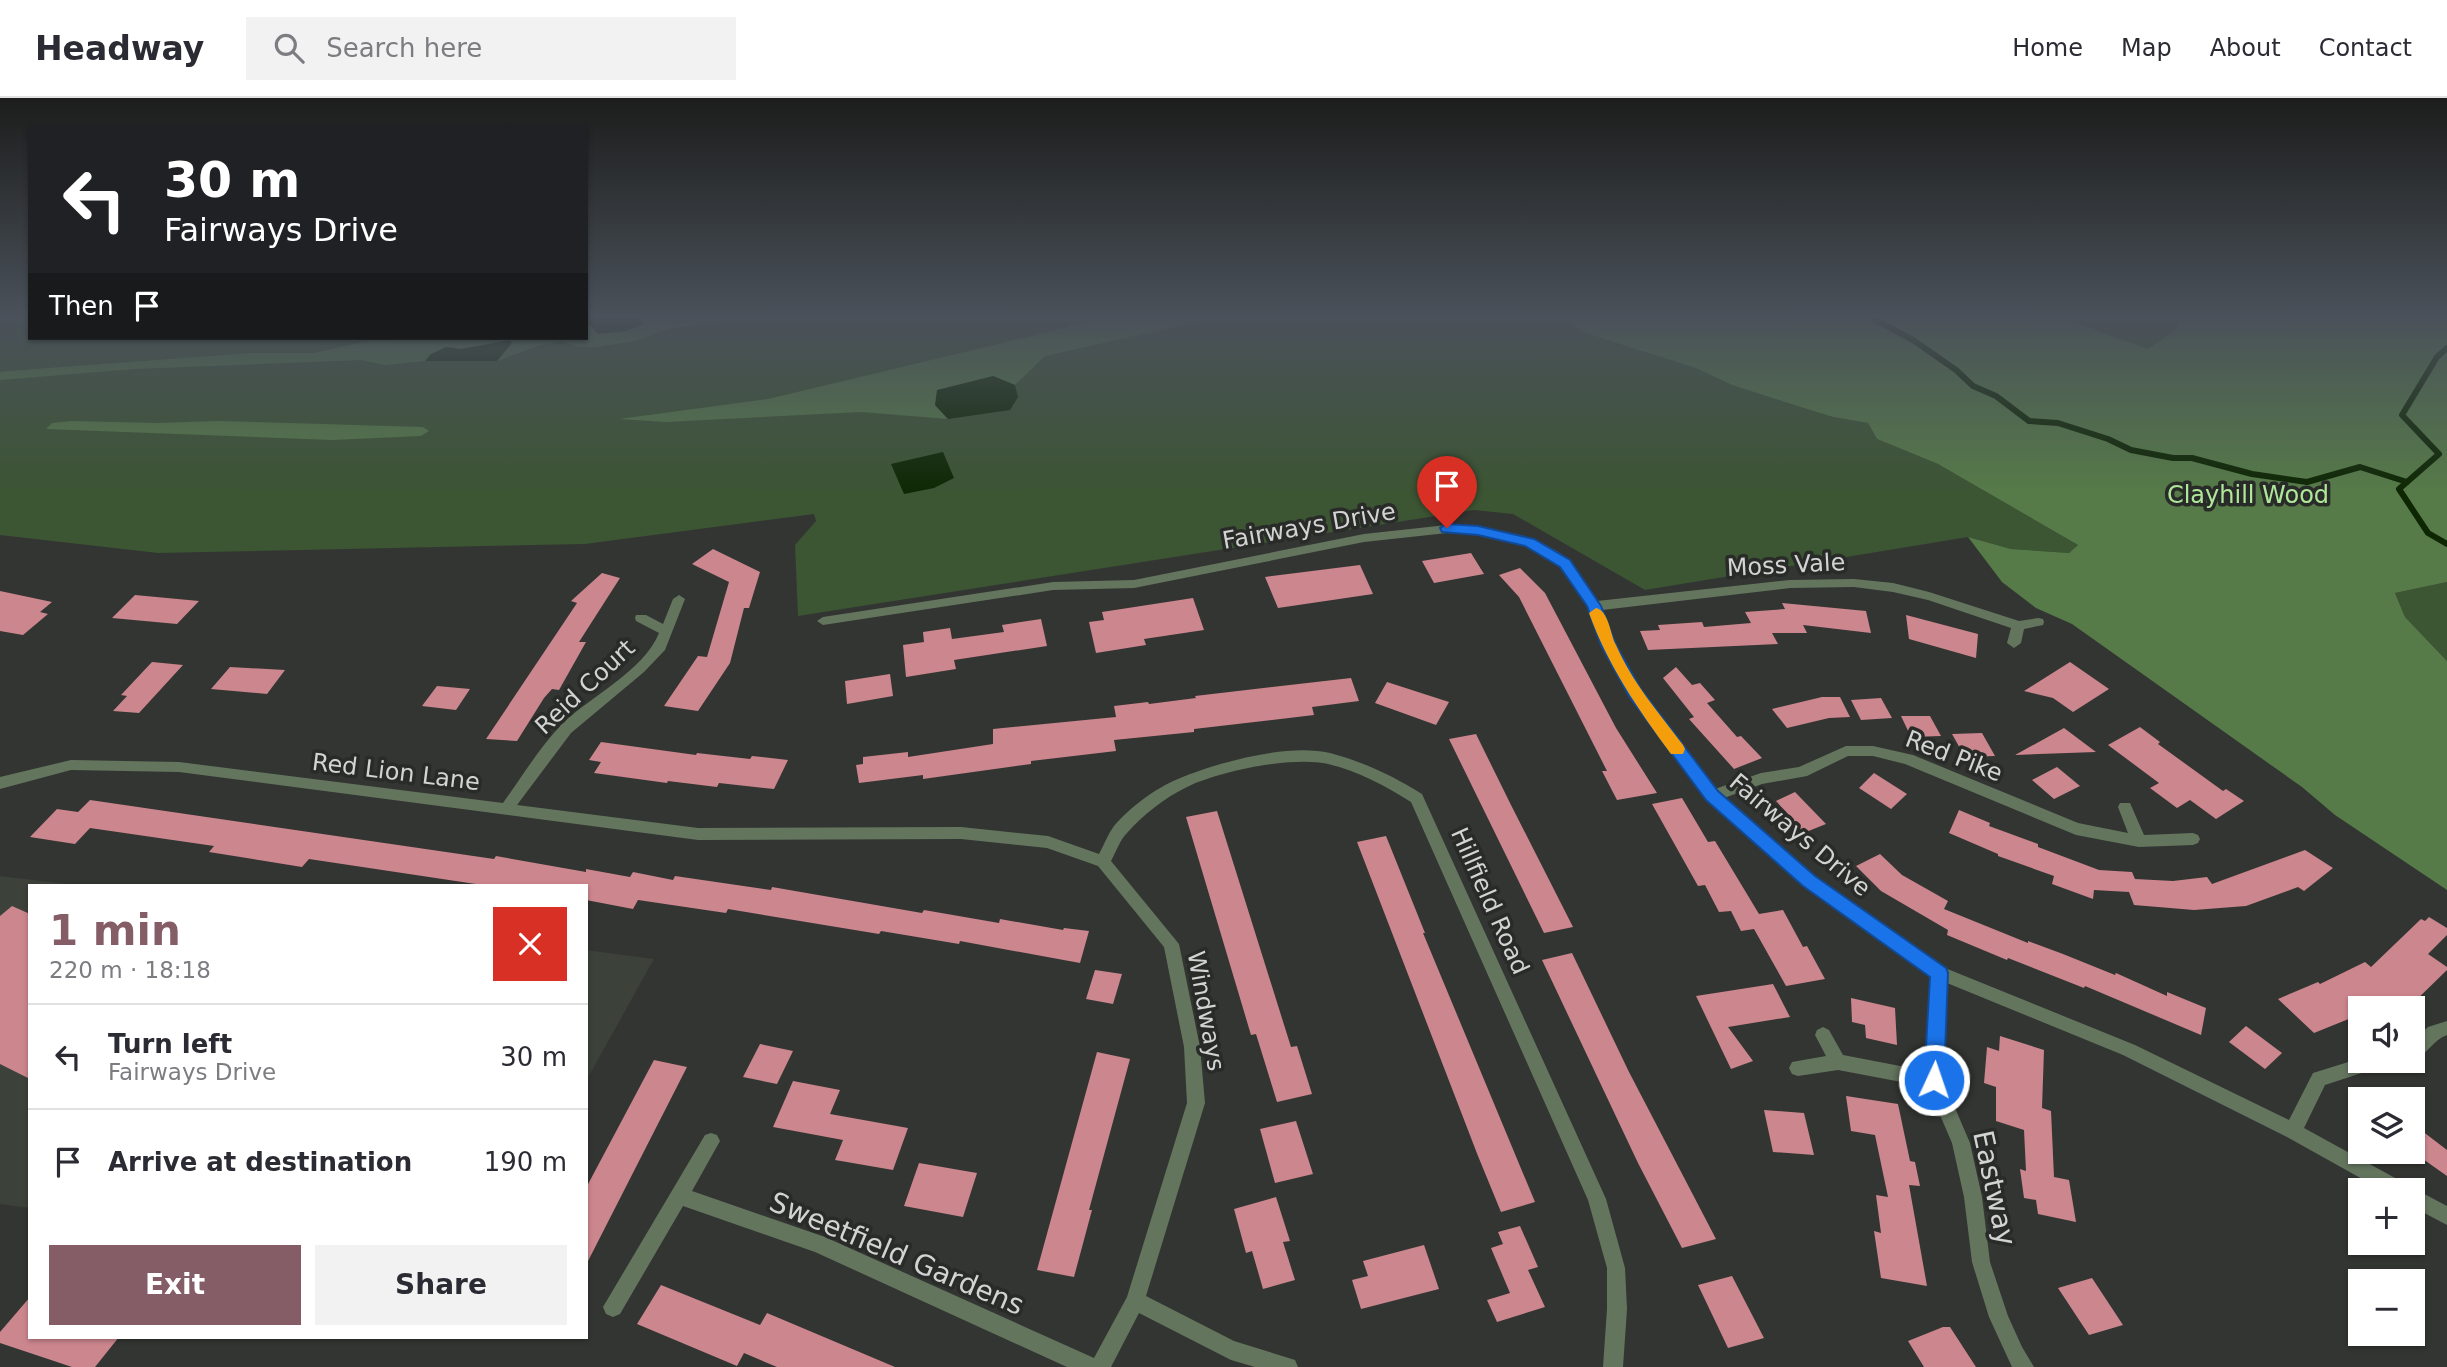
<!DOCTYPE html>
<meta charset="utf-8">
<style>
body{margin:0;font-family:"DejaVu Sans",sans-serif;background:#f2f2f3;color:#2b2b33;height:100vh;display:flex;flex-direction:column;font-size:26px;white-space:nowrap}
*{box-sizing:border-box;margin:0}
p{font-size:23px;color:#7c7c81}
.icon{flex:none;width:38px;height:38px;fill:none;stroke:currentColor;stroke-width:2;stroke-linecap:round;stroke-linejoin:round}
.map{position:relative;flex:1;overflow:hidden}
.details{position:absolute;left:28px;top:786px;width:560px;height:455px;display:flex;flex-direction:column;background:#fff;border-radius:0px;box-shadow:0 2px 5px #0004}
.details>*{flex:none}
.guide{position:absolute;left:28px;top:28px;width:560px;height:214px;border-radius:0px;box-shadow:0 2px 5px #0004;background:#202124;color:#fff;overflow:hidden}
.tools{position:absolute;left:2348px;top:898px;display:grid;gap:14px}
.tools a{display:grid;place-items:center;width:77px;height:77px;border-radius:0px;background:#fff;box-shadow:0 2px 5px #0004;font-size:35px}
.pin{position:absolute;display:grid;place-items:center;width:60px;height:60px;color:#fff;margin:-72px -30px;border-radius:50% 50% 50% 0;rotate:-45deg;box-shadow:0 0 7px #0007}
.pin .icon{rotate:45deg}
.me{position:absolute;width:77px;margin:-38px;rotate:3deg;stroke-linejoin:round;filter:drop-shadow(0 0 5px #0008)}
.turn{display:flex;align-items:center;gap:24px;height:147px;padding:0 21px;font-size:32px}
.turn .icon{width:91px;height:91px;stroke-width:2.5}
.turn b{display:block;font-size:49px;line-height:60px}
.then{display:flex;align-items:center;height:66px;padding:0 21px;background:#0003;gap:14px;font-size:26px}
.round{display:grid;place-items:center;flex:none;width:74px;height:74px;border-radius:0px;background:#f2f2f3}
.summary{display:flex;align-items:center;justify-content:space-between;height:119px;padding:0 21px}
h1{font-size:42px;font-weight:700;line-height:52px;color:#855d67}
.cta{display:flex;gap:14px;margin-top:auto;padding:14px 21px}
.cta a{flex:1;height:80px;border-radius:0px;background:#855d67;color:#fff;font-size:28px;font-weight:700;line-height:80px;text-align:center}
.cta a+a{background:#f2f2f3;color:#2b2b33}
ul{padding:0;list-style:none}
li{display:flex;align-items:center;gap:21px;height:105px;padding:0 21px;border-top:2px solid #e1e1e2}
li div{flex:1}
li b{display:block;font-size:26px}
li em{font-style:normal}
header{display:flex;align-items:center;gap:42px;box-sizing:border-box;height:98px;padding:0 35px;background:#fff;border-bottom:2px solid #e1e1e2}
header strong{font-size:33px}
nav{display:flex;gap:38px;margin-inline-start:auto;font-size:24px}
.search{width:490px;height:63px;background:#f2f2f3;display:flex;align-items:center;gap:18px;box-sizing:border-box;padding:0 24px;border-radius:0px;color:#7c7c81;font-size:26px}
.map>svg:first-child{display:block}
</style>
<header>
<strong>Headway</strong>
<div class="search"><svg class="icon" aria-label="search" viewBox="0 0 24 24"><circle cx="10" cy="10" r="6"/><path d="M15 15l6 6"/></svg>Search here</div>
<nav><a>Home</a><a>Map</a><a>About</a><a>Contact</a></nav>
</header>
<div class="map">
<svg width="2447" height="1269" viewBox="0 0 2447 1269">
<rect width="100%" height="100%" fill="#333532"/>
<!-- built -->
<path fill="#3c413a" d="M0 778 75 787 30 788V1110L0 1106Z
M586 852 654 861 586 983Z"/>
<!-- green -->
<path fill="#3c5533" d="M0 220H30V240H586V220H1567L1582 234 1697 270 1732 287 1791 306 1833 319 1868 325 1877 341 1938 366 2078 447 2069 455 2011 451 1968 439 1645 492 1513 416 1474 412 798 518 795 447 816 423 814 416 585 446 158 455 0 437Z
M2061 220H2180L2175 232 2148 251Z
M2447 484V563L2405 519 2395 495Z"/>
<!-- forest -->
<path fill="#567b48" d="M586 220H755L673 230 634 243 598 249H577L563 243 537 248 497 263H425L384 267 361 262 134 271 0 282V274L9 273 250 255H314L381 240V243L420 240H586Z
M1107 220H1214L1045 258 1015 287 993 278 935 307 948 321 861 314 666 324 619 321 768 301Z
M1567 220H2061L2148 251 2175 232 2180 220H2447V484L2395 495 2405 519 2447 563V792L2335 717 2302 689 2072 526 2036 510 2002 484 1968 439 2011 451 2069 455 2078 447 1938 366 1877 341 1868 325 1833 319 1791 306 1732 287 1696 270 1582 234Z
M72 323 157 325 218 323 423 329 429 333 421 338 332 342 46 331 52 325Z"/>
<!-- water -->
<path fill="#0d2702" d="M589 220H642L643 226 626 233 598 236 588 225Z
M510 242 512 245 497 263H425L431 256 446 249 461 251Z
M993 278 1015 287 1018 299 1010 312 948 321 935 307 937 292Z
M943 354 954 380 934 390 904 396 891 366Z"/>
<g fill="none" stroke-linecap="round" stroke-linejoin="round">
<!-- stream -->
<path stroke="#0d2702" stroke-width="6" d="M1872 220 1913 242 1956 272 1973 288 1996 298 2029 323 2058 325 2108 341 2131 352 2173 360H2192L2252 376 2307 384 2360 369 2407 384
M2447 250 2437 259 2402 317 2439 356 2399 391 2428 435 2447 446"/>
</g>
<!-- building -->
<path fill="#cc868e" d="M713 451 760 474 749 510H744L730 565 698 613 664 608 698 558 707 559 729 484 692 466Z
M1471 455 1484 476 1434 485 1422 463Z
M1360 467 1373 496 1278 510 1265 479Z
M1520 470 1545 495 1616 630 1657 695 1617 702 1602 673H1607L1519 499 1499 477Z
M602 475 620 480 579 544H586L559 592 552 591 544 600 517 643 486 641 577 505 571 503Z
M0 493 52 504 40 514 48 516 23 537 0 533Z
M135 497 199 503 177 526 112 520Z
M1193 500 1204 532 1144 541 1146 547 1096 555 1089 524 1104 522 1102 514Z
M1782 505 1866 513 1871 535 1803 527 1807 535H1772L1778 546 1648 552 1640 533 1660 532 1658 527 1702 524 1704 529 1751 525 1745 514 1785 511Z
M1906 517 1978 536 1976 560 1909 541Z
M1041 521 1047 548 954 562 956 571 906 579 903 547 924 544 923 534 950 530 952 541 1004 534 1002 527Z
M152 564 183 567 139 615 113 613 127 598 121 597Z
M2070 564 2109 591 2073 614 2053 600 2024 593Z
M230 569 285 572 267 596 211 591Z
M1676 569 1692 587 1700 585 1715 602 1707 605 1737 639 1741 638 1762 660 1734 671 1689 621 1694 619 1663 580Z
M890 576 893 598 847 606 845 583Z
M1351 580 1359 603 1312 609 1314 617 1194 631V634L1114 642 1116 653 1031 663V666L923 681V677L859 685 856 667 863 666V659L908 654V659L993 646V631L1116 619 1114 608 1148 604 1149 606 1196 600 1195 598Z
M1387 584 1449 604 1436 627 1375 605Z
M437 588 470 591 456 612 422 608Z
M1822 599H1840L1850 619 1829 620 1787 630 1772 611Z
M1881 600 1892 620 1861 622 1851 602Z
M1901 618H1930L1941 638 1911 639Z
M2140 629 2160 644 2158 646 2223 693 2226 691 2244 703 2216 721 2190 702 2177 710 2150 690 2159 685 2108 647Z
M2064 630 2096 654 2015 657Z
M1982 635 1995 658 1965 659 1952 636Z
M1476 636 1511 707 1573 829 1544 835 1449 641Z
M601 644 696 657 697 655 750 661 752 658 788 662 774 691 719 685 717 689 668 683 667 685 594 675 601 664 589 662Z
M2057 669 2080 688 2054 701 2032 682Z
M1874 675 1907 696 1891 711 1859 690Z
M1795 694 1826 726 1801 736 1785 720 1790 718 1776 703Z
M1682 700 1708 744 1715 743 1759 816 1783 812 1803 849 1807 848 1825 881 1786 888 1754 831 1741 833 1731 813 1719 814 1705 787 1698 788 1652 706Z
M90 702 494 761 496 758 586 774V771L630 779 633 774 673 782 675 778 771 792 772 789 922 815 924 812 999 825 1000 821 1063 832 1064 830 1089 833 1080 865 960 843 959 846 881 833 879 836 728 811 726 815 638 802 633 811 586 802V788H489L309 761 302 769 209 754 214 748 90 730 75 746 30 739 57 711 78 714Z
M1959 712 1990 725 1989 728 2038 746V749L2099 772 2132 774 2135 781 2173 783 2207 779 2212 786 2305 752 2333 770 2304 793 2298 789 2246 808 2194 812 2134 807 2129 794 2094 792 2093 801 2052 786 2054 778 1998 758V756L1949 735Z
M1217 713 1291 949 1297 948 1312 996 1277 1004 1256 936 1251 937 1186 719Z
M1386 738 1425 835H1423L1535 1104 1501 1114 1478 1058 1357 744Z
M1880 756 1902 777 1948 803 1944 811 2028 845V843L2063 856 2115 877 2116 875 2167 898V894L2206 910 2201 937 2085 888 2084 890 2008 860 2007 862 1947 837 1948 832 1881 793 1856 768Z
M12 808 30 816V981L0 966V818Z
M2429 819 2447 830V837L2428 856 2447 869V872L2408 910H2361V916L2314 935 2278 901 2318 884 2320 886 2365 864 2371 869 2421 821 2425 823Z
M1572 855 1629 974 1716 1141 1682 1150 1638 1065 1542 862Z
M1095 872 1122 876 1113 906 1086 901Z
M1773 886 1790 919 1728 929 1753 963 1731 971 1696 898Z
M1851 900 1895 910 1897 947 1866 940 1865 927 1852 924Z
M2246 928 2282 955 2265 971 2229 944Z
M2000 938 2044 952 2042 1010 2051 1013 2054 1079 2069 1082 2076 1124 2038 1116 2036 1102 2024 1100 2020 1071 2026 1073 2024 1032 1996 1023V989L1984 985 1987 949 1999 953Z
M760 946 793 953 777 986 743 979Z
M1097 954 1130 961 1089 1112H1092L1074 1179 1037 1172Z
M654 962 687 969 586 1167V1090Z
M793 983 840 992 830 1016 908 1030 893 1072 835 1062 843 1042 773 1029Z
M1846 998 1898 1006 1910 1063 1915 1064 1920 1088 1909 1087 1927 1188 1881 1180 1874 1133 1881 1135 1876 1097 1888 1099 1875 1037 1851 1033Z
M1764 1012 1804 1015 1814 1057 1773 1054Z
M1296 1023 1313 1076 1275 1085 1260 1031Z
M2413 1026 2447 1052V1078L2413 1054Z
M919 1065 977 1075 963 1119 904 1108Z
M1276 1099 1290 1143 1283 1144 1295 1182 1263 1191 1252 1153 1246 1155 1234 1111Z
M1520 1128 1538 1169 1528 1172 1545 1209 1497 1224 1487 1202 1510 1195 1491 1150 1503 1146 1498 1134Z
M1424 1147 1439 1191 1361 1211 1352 1182 1368 1178 1363 1163Z
M1732 1178 1764 1240 1728 1250 1698 1187Z
M2092 1180 2123 1227 2089 1237 2058 1190Z
M661 1187 760 1227 767 1215 895 1269H777L744 1255 737 1268 637 1226Z
M30 1199V1239H119L95 1269H72L0 1245V1234Z
M1943 1229H1950L1976 1269H1924L1908 1243Z"/>
<g fill="none" stroke-linecap="round" stroke-linejoin="round">
<!-- minor -->
<path fill="#64755e" fill-rule="evenodd" d="M1447 427C1485 430 1541 436 1570 463 1580 474 1589 491 1597 503L1790 482 1854 481 1893 485 1929 494 2019 523 2038 520 2043 521 2044 524 2043 527 2024 531 2021 545 2014 550 2007 545 2011 530 1928 502 1893 494 1854 489 1790 490 1602 512 1615 547 1640 591 1715 691 1761 675 1799 669 1846 648H1873L1913 657 2078 725 2128 735 2118 709 2120 705H2130L2144 737 2193 735 2198 737 2200 741 2198 745 2193 747 2139 749 2076 737 1905 666 1873 658H1848L1807 678 1762 686 1724 700 1814 779 1945 870 2135 947 2289 1022 2313 975 2361 960V962H2388L2386 967 2325 987 2304 1030 2406 1086 2409 1092 2413 1090 2447 1108V1127L2413 1109V1092H2382L2287 1039 2123 957 1947 885 1943 982 1970 1045 1982 1099 1990 1164 2008 1218 2022 1249 2034 1269H2012L1989 1219 1972 1164 1964 1099 1952 1045 1928 989 1838 972 1798 978 1792 976 1789 970 1792 964 1826 958 1815 937 1817 932 1823 929 1829 932 1843 957 1926 973 1931 878 1804 787 1707 702 1630 597 1601 547 1588 509 1561 469 1525 447 1478 437 1447 435 1364 444 1134 490 1053 492 823 527 817 523 823 519 1053 484 1134 482 1364 436Z
M679 497 685 501 665 552 644 574 571 635 517 707 698 730 961 729 1048 738 1099 756C1104 747 1108 736 1114 728 1130 709 1156 690 1178 681 1218 664 1288 645 1330 655 1364 664 1393 678 1422 696L1606 1101 1625 1170 1627 1211 1623 1269H1603L1607 1211V1170L1588 1102 1411 704C1385 688 1359 673 1328 666 1292 658 1220 673 1187 689 1164 700 1143 717 1127 735 1120 742 1116 754 1111 763L1179 846 1200 949 1205 1005 1146 1198 1234 1243 1295 1262 1298 1269H1255L1231 1262 1139 1215 1111 1269H1067L815 1154 683 1108 620 1216 613 1219 606 1216 603 1209 705 1037 711 1035 717 1037 720 1043 692 1093 825 1139 1094 1260 1127 1199 1187 1005 1184 949 1164 849 1098 768 1047 750 961 741 698 742 179 674 71 672 0 691V679L71 662 179 664 503 705C521 680 540 649 561 627 590 598 643 574 659 535L636 523 635 520 636 517H646L663 526 673 501Z
M2447 923V937C2433 942 2427 957 2413 962V943L2428 929Z"/>
</g>
<!-- sky -->
<linearGradient id="sky" x2="0" y2="1"><stop stop-color="#1c1d1c"/><stop offset="0.55" stop-color="#4a515a"/><stop offset="1" stop-color="#4a515a" stop-opacity="0"/></linearGradient>
<rect width="2447" height="397" fill="url(#sky)"/>
<!-- route -->
<path fill="#1a73e8" stroke="#114b97" stroke-width="2" d="M1447 426 1478 428 1534 441 1570 462 1601 508 1616 547 1640 590 1718 693 1815 778 1946 870 1948 875 1944 982 1941 989 1934 991 1927 989 1924 982 1930 879 1803 788 1706 702 1629 598 1601 547 1587 508 1560 469 1525 448 1478 437 1442 434 1440 430Z"/>
<!-- slow -->
<path fill="#f59e0b" d="M1596 510C1609 513 1610 536 1616 547 1632 584 1659 615 1683 647L1685 651 1683 656H1671C1638 611 1608 568 1589 515Z"/>
<g text-anchor="middle" stroke-width="7" stroke-linejoin="round" paint-order="stroke">
<!-- park labels -->
<g font-size="24" fill="#afe79a" stroke="#292b29">
<text x="2248" y="405">Clayhill Wood</text>
</g>
<!-- street labels -->
<g font-size="24" fill="#d2d3d2" stroke="#292b29">
<text transform="translate(1309 428) rotate(-10)" y="8">Fairways Drive</text>
<text transform="translate(1786 467) rotate(-3)" y="8">Moss Vale</text>
<text transform="translate(585 589) rotate(-43)" y="8">Reid Court</text>
<text transform="translate(1954 658) rotate(21)" y="8">Red Pike</text>
<text transform="translate(396 674) rotate(7)" y="8">Red Lion Lane</text>
<text transform="translate(1800 737) rotate(40)" y="8">Fairways Drive</text>
<text transform="translate(1490 803) rotate(66)" y="8">Hillfield Road</text>
<text transform="translate(1206 913) rotate(80)" y="8">Windways</text>
</g>
<!-- near-street labels -->
<g font-size="28" fill="#d2d3d2" stroke="#292b29">
<text transform="translate(1995 1090) rotate(78)" y="10">Eastway</text>
<text transform="translate(897 1155) rotate(23)" y="10">Sweetfield Gardens</text>
</g>
</g>
</svg>
<div class="tools">
<a><svg class="icon" aria-label="sound" viewBox="0 0 24 24"><path d="M4 9h4l5-4v14l-5-4H4zM17 9q2 3 0 6"/></svg></a>
<a><svg class="icon" aria-label="layers" viewBox="0 0 24 24"><path d="M12 4l9 5-9 5-9-5zM3 14l9 5 9-5"/></svg></a>
<a>+</a>
<a>−</a>
</div>
<div class="pin" style="left:1447px;top:430px;background:#d93025"><svg class="icon" aria-label="arrive" viewBox="0 0 24 24"><path d="M6 21V4h12l-3 4 3 4H6"/></svg></div>
<svg class="me" style="left:1934px;top:982px" viewBox="-20 -20 40 40"><circle r="17" fill="#1a73e8" stroke="#fff" stroke-width="3"/><path d="M0-11L8 9 0 5-8 9z" fill="#fff"/></svg>
<div class="guide">
<div class="turn"><svg class="icon" aria-label="left" viewBox="0 0 24 24"><path d="M17 20v-9H6M10 6l-5 5 5 5"/></svg><div><b>30 m</b>Fairways Drive</div></div>
<div class="then">Then<svg class="icon" aria-label="arrive" viewBox="0 0 24 24"><path d="M6 21V4h12l-3 4 3 4H6"/></svg></div>
</div>
<section class="details">
<div class="summary"><div><h1>1 min</h1><p>220 m · 18:18</p></div><a class="round" style="background:#d93025;color:#fff"><svg class="icon" aria-label="close" viewBox="0 0 24 24"><path d="M6 6l12 12M18 6L6 18"/></svg></a></div>
<ul>
<li><svg class="icon" aria-label="left" viewBox="0 0 24 24"><path d="M17 20v-9H6M10 6l-5 5 5 5"/></svg><div><b>Turn left</b><p>Fairways Drive</p></div><em>30 m</em></li>
<li><svg class="icon" aria-label="arrive" viewBox="0 0 24 24"><path d="M6 21V4h12l-3 4 3 4H6"/></svg><div><b>Arrive at destination</b></div><em>190 m</em></li>
</ul>
<div class="cta"><a>Exit</a><a>Share</a></div>
</section>
</div>
